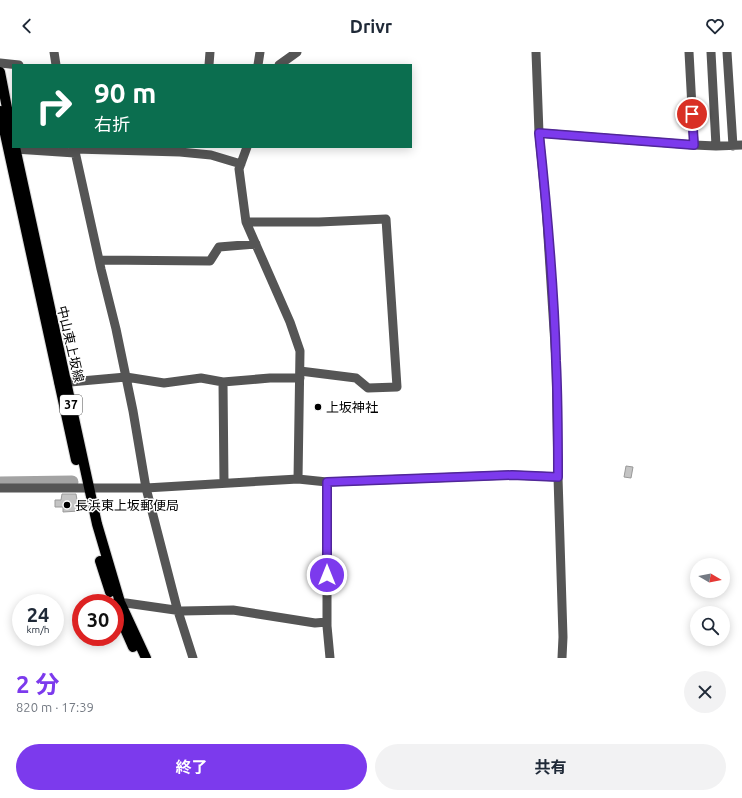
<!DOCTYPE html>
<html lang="ja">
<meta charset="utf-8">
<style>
body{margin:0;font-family:Ubuntu,"Noto Sans JP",sans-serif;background:#f2f2f3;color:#1f2937;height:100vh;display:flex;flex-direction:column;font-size:15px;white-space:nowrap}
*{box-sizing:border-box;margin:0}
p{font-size:13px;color:#747a83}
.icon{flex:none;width:22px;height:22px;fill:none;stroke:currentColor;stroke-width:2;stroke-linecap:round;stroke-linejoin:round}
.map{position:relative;height:606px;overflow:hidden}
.side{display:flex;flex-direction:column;background:#fff;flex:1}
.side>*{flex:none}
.banner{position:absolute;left:12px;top:12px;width:400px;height:84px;border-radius:0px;box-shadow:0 2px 10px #0003;background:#0b6e4f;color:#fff;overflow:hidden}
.needle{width:26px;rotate:100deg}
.buttons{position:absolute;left:690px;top:506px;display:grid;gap:8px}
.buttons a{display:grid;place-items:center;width:40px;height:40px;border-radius:50%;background:#fff;box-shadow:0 2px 10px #0003;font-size:20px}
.speed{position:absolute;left:12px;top:542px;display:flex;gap:8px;font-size:20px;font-weight:700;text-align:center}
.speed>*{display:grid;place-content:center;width:52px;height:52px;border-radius:50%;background:#fff;box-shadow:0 2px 10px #0003;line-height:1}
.speed small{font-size:10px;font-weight:400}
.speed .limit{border:6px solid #d22;background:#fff;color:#111}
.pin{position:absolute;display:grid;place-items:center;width:34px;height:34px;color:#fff;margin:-17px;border:2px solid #fff;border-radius:50%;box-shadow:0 1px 4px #0007}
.me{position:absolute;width:44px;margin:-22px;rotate:0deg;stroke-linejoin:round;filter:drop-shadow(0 0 3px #0008)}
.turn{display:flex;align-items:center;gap:14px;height:84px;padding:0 16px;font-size:18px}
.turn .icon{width:52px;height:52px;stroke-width:2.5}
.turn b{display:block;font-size:28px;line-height:34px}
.round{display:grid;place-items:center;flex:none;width:42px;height:42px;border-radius:21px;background:#f2f2f3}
.headline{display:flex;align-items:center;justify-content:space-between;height:68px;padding:0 16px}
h1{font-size:24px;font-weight:700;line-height:30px;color:#7c3aed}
.cta{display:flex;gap:8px;margin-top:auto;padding:8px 16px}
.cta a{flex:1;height:46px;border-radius:24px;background:#7c3aed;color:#fff;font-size:16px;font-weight:700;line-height:46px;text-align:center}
.cta a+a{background:#f2f2f3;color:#1f2937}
header{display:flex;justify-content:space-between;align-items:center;height:52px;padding:0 16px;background:#fff;font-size:18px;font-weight:700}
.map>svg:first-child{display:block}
</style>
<header><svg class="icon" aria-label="back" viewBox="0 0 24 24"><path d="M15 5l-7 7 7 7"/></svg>Drivr<svg class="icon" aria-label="heart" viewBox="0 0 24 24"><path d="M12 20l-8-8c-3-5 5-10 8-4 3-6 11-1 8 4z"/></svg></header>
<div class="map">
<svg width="742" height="606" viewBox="0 0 742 606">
<rect width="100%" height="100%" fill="#fff"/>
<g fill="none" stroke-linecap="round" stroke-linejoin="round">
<!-- river -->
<path stroke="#a3a3a3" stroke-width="13" d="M0 431 72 430"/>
</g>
<!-- building -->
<path fill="#c4c4c4" stroke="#999" d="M626 414 633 415 631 426 624 425Z
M62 442H76L79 459 63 460V455H55V448H61Z"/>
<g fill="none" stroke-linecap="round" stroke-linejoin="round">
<defs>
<path id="major" d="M0 20 13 87
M0 59 76 408
M15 95 97 472 120 550 146 606
M100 509 110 540
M118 561 133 595"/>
</defs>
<!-- major casing -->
<use href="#major" stroke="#dbdbdb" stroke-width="12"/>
<!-- minor -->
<path stroke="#555" stroke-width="9" d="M54 0 56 13
M536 0 539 81 546 154 556 309 558 425 563 585 562 606
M689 0 694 93
M711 0 716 94
M727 0 733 94
M0 11 19 13
M209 13 210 0
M258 13 260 0
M279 13 297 0
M539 81 694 93 716 94 742 93
M74 95 101 217 116 277 133 359 146 436 177 556 193 606
M247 95 239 117 246 170 290 270 300 299 298 427
M15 97 75 101
M75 97 180 100 211 103 241 112
M246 170H319L386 167 397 335 368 336 356 326 300 319
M99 208 210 209 219 195 256 192
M59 331 126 325 164 331 201 326 223 330
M327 430V574L330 606
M224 431 223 330 270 326H300
M0 436H146L298 427 327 430 513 423 558 425
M115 551H126L182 559 233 558 315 571 327 570"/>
<!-- major -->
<use href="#major" stroke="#000" stroke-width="10"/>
</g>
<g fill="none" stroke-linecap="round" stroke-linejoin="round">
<defs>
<path id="route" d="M327 523V430L512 423 558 425C558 386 558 347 556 309 554 233 547 157 539 81L694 93 692 62"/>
</defs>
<!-- route casing -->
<use href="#route" stroke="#51269a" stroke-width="10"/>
<!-- route -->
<use href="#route" stroke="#7c3aed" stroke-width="7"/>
</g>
<!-- markers -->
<g fill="#000" stroke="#fff" stroke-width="1.5">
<circle cx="318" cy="355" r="4"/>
<circle cx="67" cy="453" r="4"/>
</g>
<g text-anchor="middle" stroke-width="3" stroke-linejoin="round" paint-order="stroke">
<!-- shield labels -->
<rect fill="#fff" stroke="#4c4c4c" stroke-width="1" x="60" y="343" width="22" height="20" rx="3"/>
<g font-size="12" font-weight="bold" fill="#000">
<text x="71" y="357">37</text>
</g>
<!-- street labels -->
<g font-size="13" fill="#000" stroke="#fff">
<text transform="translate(71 292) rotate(77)" y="5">中山東上坂線</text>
</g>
<!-- poi labels -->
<g font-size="13" fill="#000" stroke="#fff" text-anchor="start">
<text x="326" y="360">上坂神社</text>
<text x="75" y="458">長浜東上坂郵便局</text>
</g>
</g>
</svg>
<div class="buttons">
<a><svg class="needle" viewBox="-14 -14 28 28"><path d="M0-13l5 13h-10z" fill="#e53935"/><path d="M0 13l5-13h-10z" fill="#747a83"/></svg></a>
<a><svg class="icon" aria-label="search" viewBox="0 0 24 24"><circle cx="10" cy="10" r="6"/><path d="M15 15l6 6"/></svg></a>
</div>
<div class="speed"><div>24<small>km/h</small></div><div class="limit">30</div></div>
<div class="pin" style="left:692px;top:62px;background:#d93025"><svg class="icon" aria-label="arrive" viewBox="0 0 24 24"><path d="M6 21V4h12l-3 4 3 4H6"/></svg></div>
<svg class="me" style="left:327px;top:523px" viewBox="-20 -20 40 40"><circle r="17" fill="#7c3aed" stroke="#fff" stroke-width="3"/><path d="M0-11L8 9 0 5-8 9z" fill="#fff"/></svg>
<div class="banner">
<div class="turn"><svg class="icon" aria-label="right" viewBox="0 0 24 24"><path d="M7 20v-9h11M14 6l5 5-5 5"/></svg><div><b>90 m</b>右折</div></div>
</div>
</div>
<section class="side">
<div class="headline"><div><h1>2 分</h1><p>820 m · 17:39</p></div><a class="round"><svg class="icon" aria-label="close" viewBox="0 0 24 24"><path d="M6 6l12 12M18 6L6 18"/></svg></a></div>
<div class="cta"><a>終了</a><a>共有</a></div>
</section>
